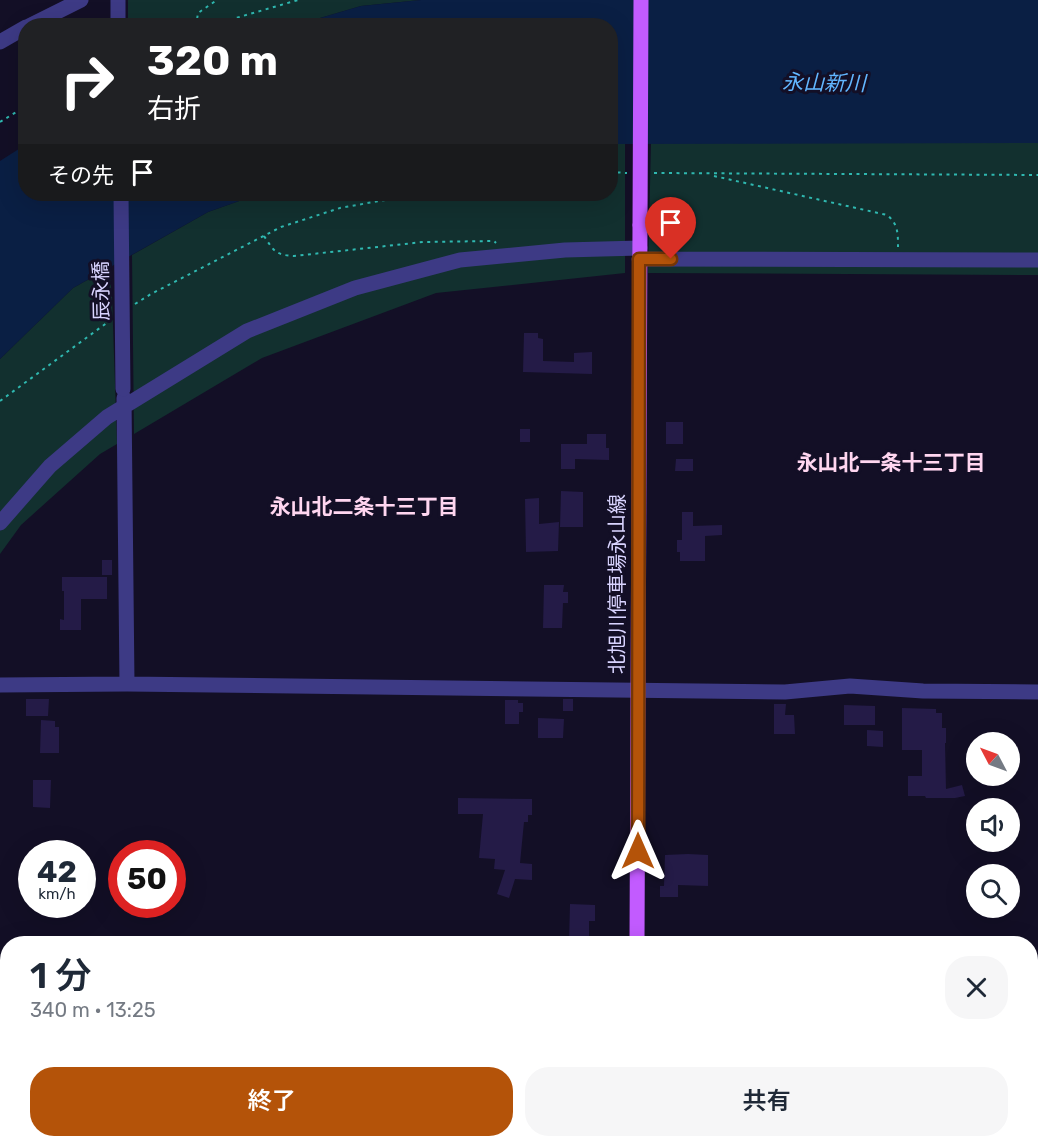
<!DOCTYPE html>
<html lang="ja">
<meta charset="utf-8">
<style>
body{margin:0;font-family:Rubik,"Noto Sans JP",sans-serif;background:#f6f6f7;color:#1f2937;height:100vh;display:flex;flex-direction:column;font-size:22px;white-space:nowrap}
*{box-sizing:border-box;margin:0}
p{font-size:20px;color:#747a83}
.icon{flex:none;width:33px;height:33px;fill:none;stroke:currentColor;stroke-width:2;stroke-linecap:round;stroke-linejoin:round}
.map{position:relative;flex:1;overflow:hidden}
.side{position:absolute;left:0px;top:936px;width:1038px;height:212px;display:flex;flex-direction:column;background:#fff;border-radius:24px 24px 0 0;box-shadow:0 6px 24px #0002}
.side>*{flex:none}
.hud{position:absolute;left:18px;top:18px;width:600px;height:183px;border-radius:24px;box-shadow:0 6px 24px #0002;background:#202124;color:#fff;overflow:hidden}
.needle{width:39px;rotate:311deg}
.tools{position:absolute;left:966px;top:732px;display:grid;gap:12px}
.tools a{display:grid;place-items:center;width:54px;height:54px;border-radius:50%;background:#fff;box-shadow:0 6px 24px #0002;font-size:30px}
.speed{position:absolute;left:18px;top:840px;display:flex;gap:12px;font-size:30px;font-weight:700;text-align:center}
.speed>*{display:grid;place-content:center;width:78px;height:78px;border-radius:50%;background:#fff;box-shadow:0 6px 24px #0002;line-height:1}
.speed small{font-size:15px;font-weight:400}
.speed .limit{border:9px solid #d22;background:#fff;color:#111}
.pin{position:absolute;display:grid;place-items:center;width:51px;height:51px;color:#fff;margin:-62px -26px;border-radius:50% 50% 50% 0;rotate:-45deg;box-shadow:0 0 6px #0007}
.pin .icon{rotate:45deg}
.me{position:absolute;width:66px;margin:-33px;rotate:0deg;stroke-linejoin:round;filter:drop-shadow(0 0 4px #0008)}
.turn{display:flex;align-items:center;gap:21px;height:126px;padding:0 30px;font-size:27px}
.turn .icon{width:78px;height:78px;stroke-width:2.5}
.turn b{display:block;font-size:42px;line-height:51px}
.then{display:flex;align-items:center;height:57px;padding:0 30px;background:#0003;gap:12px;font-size:22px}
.round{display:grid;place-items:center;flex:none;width:63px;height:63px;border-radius:24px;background:#f6f6f7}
.summary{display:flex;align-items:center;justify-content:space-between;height:102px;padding:0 30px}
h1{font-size:36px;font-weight:600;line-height:45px}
.button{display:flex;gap:12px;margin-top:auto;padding:12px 30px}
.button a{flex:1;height:69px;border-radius:24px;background:#b45309;color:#fff;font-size:24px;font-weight:600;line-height:69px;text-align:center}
.button a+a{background:#f6f6f7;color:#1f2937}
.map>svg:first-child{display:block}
</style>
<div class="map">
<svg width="1038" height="1147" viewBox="0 0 1038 1147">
<rect width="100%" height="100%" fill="#130f26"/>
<!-- green -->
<path fill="#12302f" d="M128 0H421L361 6 293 26 128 25Z
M625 143V273L436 293 262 358 134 434 132 255 208 212 259 194H610L611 144Z
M651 143H1038V275L648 273Z
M109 268 112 296 117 444 100 454 21 525 0 554V359L73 288Z"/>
<!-- water -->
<path fill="#0a1f44" d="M421 0H1038V143L611 144 610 26H293L361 6Z
M25 145 26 194H259L208 212 73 288 0 359V161Z"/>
<!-- building -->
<path fill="#241b47" d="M524 333H538V338L543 339V361L574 362V353L592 352V374L523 372Z
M666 422H683V444H666Z
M520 429H530V442H520Z
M587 434H606V448H609V460L575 459V469H561V444H587Z
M676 459H693V471H675Z
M561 491 583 492V527H560Z
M539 498V524L559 522 558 551 526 552 525 499Z
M682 512H693V526L722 525V535L705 536V561H680V552H677V540H682Z
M102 560H112V575H102Z
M62 577H107V599H81V630H60V619L64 620V591H62Z
M544 585H564L563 592H568V603H563L562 628H543Z
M26 699H49L48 716H26Z
M563 699H573V711H563Z
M505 700H518V703H523V712H519V724H505Z
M774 704H786L785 715H794L795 734H774Z
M844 705 875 706V725H844Z
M902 708 936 709V713H942V728H946V743H945L946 789 962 785 965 796 955 798H926L925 796H908V776H922V750H902Z
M538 718 564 719 563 738H538Z
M41 720 55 721V727H59V753H40Z
M867 730 883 731V747L867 746Z
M33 780H51L50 808 33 807Z
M458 798 532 799V815H528V822H524L520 863 532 864V880L515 879 509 898 497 894 505 870 494 869 495 859 479 858 483 814H458Z
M688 854 708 855V886L678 885V897H660V886H664L665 855Z
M570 904 595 905V921H589V943H569Z"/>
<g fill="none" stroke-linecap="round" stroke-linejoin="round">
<!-- path -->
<path stroke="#2fb8b0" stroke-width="2" stroke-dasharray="3 4.5" stroke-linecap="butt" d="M196 26 198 13 217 0
M208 26 298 0
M0 122 26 106
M610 172 627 173
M654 173 1038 175
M714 176 887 215C898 224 898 233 898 247
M264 236C274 251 275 255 294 256L423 242 494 241 496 243
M135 304 151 294 281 227 340 208 418 194
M0 401 108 322"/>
<!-- minor -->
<path stroke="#3d3a85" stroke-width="15" d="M118 0V26
M29 26 81 0
M0 42 26 27
M639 259 1038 260
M124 398 127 684
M0 523 50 466 107 417 247 331 355 288 460 260 565 250 640 248
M0 685 127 684 785 692 850 686 923 691 1038 692"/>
<!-- major -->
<path stroke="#c25bff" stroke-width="15" d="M637 944 640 225
M636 1147V1140"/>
<!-- minor-bridge -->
<path stroke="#3d3a85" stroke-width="15" d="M121 194 123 389"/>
<!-- major-bridge -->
<path stroke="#c25bff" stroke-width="15" d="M640 225 641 0"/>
</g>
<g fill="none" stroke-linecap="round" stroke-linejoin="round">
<defs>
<path id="route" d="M638 851 639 259H671"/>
</defs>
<!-- route casing -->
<use href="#route" stroke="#753606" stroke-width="15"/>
<!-- route -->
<use href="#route" stroke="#b45309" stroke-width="10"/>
</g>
<g text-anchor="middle" stroke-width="6" stroke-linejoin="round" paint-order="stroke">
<!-- street labels -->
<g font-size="20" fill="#d9d4ff" stroke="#130f26">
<text transform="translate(101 291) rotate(-91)" y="7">辰永橋</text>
<text transform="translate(617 584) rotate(-90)" y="7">北旭川停車場永山線</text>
</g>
<!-- water labels -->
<g font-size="21" font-style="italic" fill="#62b6ff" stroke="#130f26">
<text transform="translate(824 83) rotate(1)" y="7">永山新川</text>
</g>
<!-- neighbourhood labels -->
<g font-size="21" font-weight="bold" fill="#ffd6f0" stroke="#130f26">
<text x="891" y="470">永山北一条十三丁目</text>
<text x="364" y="514">永山北二条十三丁目</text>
</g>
</g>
</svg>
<div class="tools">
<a><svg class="needle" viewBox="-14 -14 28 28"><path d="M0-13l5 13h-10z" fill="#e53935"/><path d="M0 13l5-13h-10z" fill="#747a83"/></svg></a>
<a><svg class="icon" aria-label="sound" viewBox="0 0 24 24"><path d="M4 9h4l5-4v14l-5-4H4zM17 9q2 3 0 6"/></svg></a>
<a><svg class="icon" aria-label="search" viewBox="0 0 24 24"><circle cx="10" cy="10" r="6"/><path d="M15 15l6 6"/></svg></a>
</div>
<div class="speed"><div>42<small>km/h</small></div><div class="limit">50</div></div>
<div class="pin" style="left:671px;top:259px;background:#d93025"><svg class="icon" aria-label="arrive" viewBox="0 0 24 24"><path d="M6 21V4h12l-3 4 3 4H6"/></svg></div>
<svg class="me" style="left:638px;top:851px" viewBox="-20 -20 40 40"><path d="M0-17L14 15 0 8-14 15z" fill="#b45309" stroke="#fff" stroke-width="4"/></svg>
<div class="hud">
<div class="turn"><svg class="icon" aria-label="right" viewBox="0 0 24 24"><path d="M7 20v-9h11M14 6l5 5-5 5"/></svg><div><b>320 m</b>右折</div></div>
<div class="then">その先<svg class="icon" aria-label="arrive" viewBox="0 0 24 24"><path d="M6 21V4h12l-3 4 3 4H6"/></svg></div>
</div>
<section class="side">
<div class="summary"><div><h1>1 分</h1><p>340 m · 13:25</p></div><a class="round"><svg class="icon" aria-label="close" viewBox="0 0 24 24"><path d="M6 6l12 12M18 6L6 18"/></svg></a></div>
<div class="button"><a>終了</a><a>共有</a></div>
</section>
</div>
